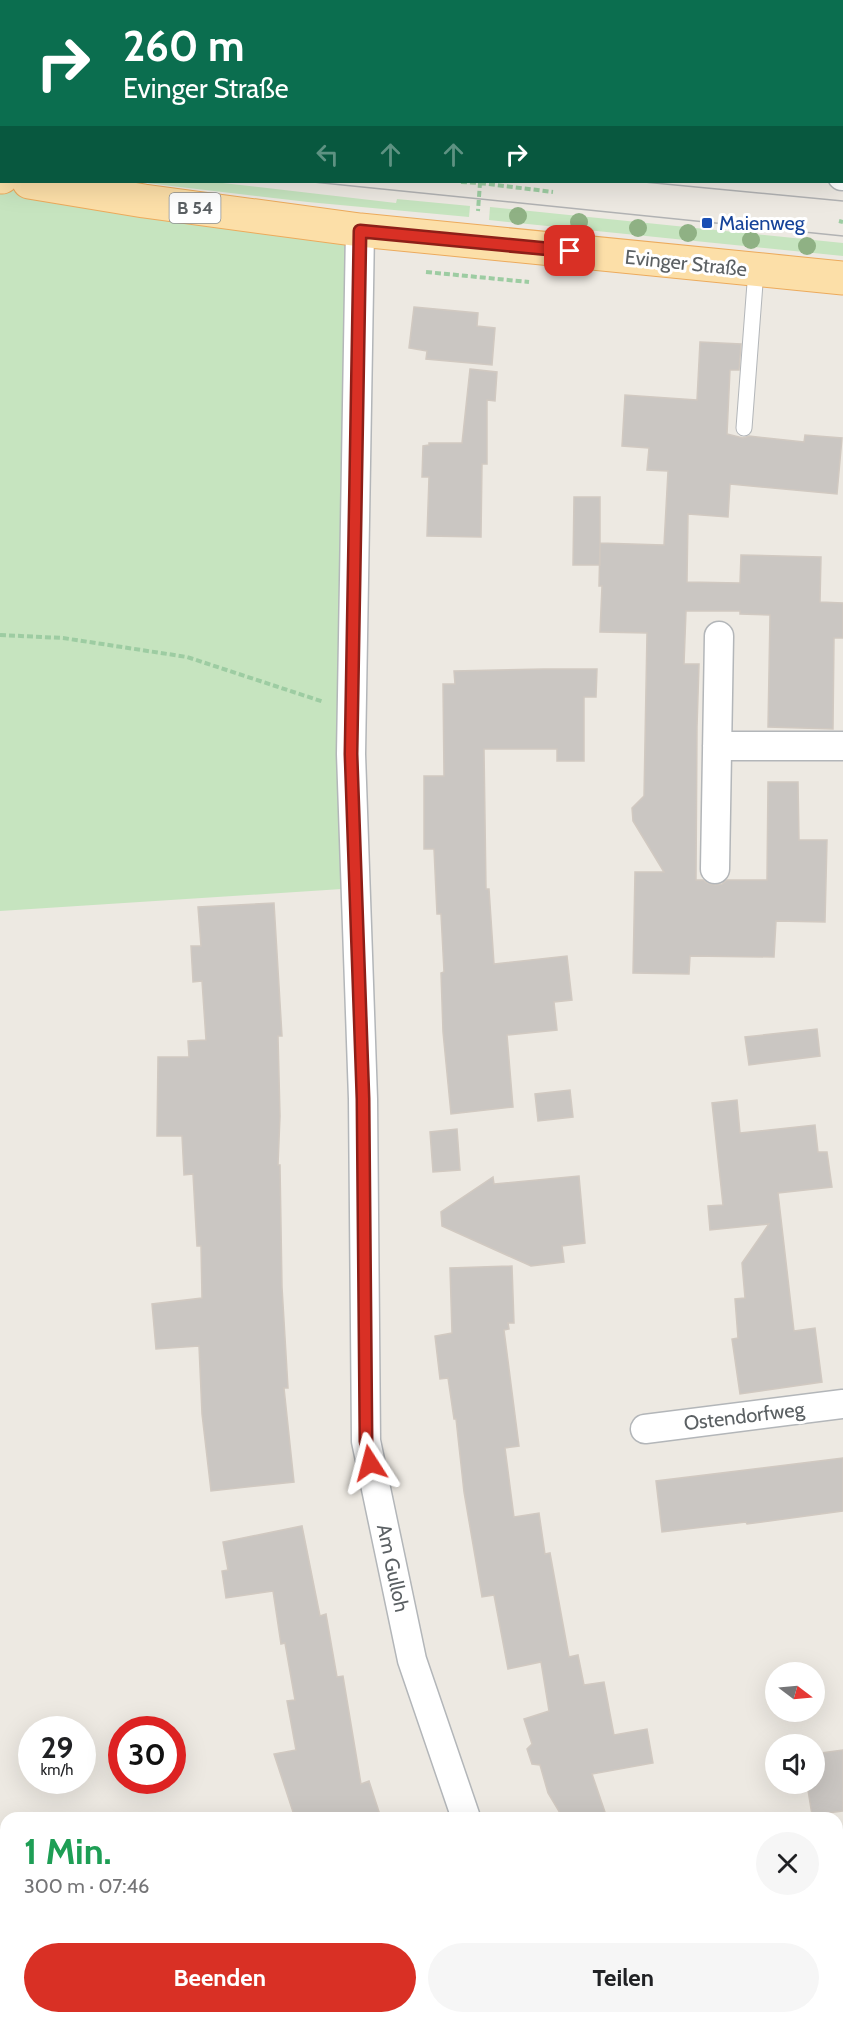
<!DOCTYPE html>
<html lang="de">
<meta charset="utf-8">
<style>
body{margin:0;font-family:Cabin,sans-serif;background:#f6f6f6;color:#202124;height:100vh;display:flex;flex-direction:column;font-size:22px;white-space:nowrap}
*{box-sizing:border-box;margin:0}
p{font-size:20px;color:#757577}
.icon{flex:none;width:33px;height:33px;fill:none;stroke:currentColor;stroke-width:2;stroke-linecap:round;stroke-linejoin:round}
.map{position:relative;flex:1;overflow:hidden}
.sheet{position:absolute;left:0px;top:1812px;width:843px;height:212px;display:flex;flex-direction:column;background:#fff;border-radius:18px 18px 0 0;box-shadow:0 6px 24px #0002}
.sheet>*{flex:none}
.guide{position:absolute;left:0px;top:0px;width:843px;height:183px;box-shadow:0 6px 24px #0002;background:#0b6e4f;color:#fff;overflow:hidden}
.needle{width:39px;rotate:106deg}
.buttons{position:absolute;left:765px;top:1662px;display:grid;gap:12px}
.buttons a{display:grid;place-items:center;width:60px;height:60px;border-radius:50%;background:#fff;box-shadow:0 6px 24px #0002;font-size:30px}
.speed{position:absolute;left:18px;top:1716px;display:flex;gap:12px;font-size:30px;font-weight:700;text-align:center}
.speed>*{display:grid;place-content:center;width:78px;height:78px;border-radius:50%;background:#fff;box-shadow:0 6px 24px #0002;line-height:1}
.speed small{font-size:15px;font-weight:400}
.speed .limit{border:9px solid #d22;background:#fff;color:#111}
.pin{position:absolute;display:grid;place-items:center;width:51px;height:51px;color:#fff;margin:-26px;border-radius:12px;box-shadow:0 3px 9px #0006}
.me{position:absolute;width:66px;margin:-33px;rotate:351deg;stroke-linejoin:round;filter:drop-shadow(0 0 4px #0008)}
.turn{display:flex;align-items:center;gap:21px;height:126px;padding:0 24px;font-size:27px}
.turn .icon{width:78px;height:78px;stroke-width:2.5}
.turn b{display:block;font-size:42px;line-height:51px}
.lanes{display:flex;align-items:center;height:57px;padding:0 24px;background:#0003;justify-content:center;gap:30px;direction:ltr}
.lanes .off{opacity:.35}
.round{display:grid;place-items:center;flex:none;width:63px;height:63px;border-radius:32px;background:#f6f6f6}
.headline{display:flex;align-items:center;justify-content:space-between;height:102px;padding:0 24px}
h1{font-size:36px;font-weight:700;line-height:45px;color:#1e9e55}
.action{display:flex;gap:12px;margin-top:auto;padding:12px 24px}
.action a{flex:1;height:69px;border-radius:36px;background:#d93025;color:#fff;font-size:24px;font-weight:700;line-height:69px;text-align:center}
.action a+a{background:#f6f6f6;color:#202124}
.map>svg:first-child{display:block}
</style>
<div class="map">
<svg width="843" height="2023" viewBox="0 0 843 2023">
<rect width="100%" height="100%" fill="#ede9e2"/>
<!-- green -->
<path fill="#c6e4bf" d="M0 0H366L2 2 1 95Z
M0 176 360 230 357 888 0 911Z
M138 182H214L396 203 397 199 470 206 469 217 308 202Z
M490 207 843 243V256L489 220Z"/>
<!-- building -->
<path fill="#cac6c2" stroke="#d1c9c1" stroke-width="1.5" d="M414 307 478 313 477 326 495 328 492 365 426 359 427 351 409 348Z
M700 342 741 344 739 370H730L727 434 743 438 749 436 804 442 805 435 842 438 837 494 730 484 728 517 688 514 687 582 740 583 741 555 821 557 820 602 843 603V638H834L833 729 768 727 770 615 740 614V611H686L684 664H699L697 727 696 880H703L707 883 715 885 722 884 727 880H767L768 782H798L799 840H827L825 922 776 921 774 957 690 956 689 974 633 973 635 872H664L633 821 632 808 644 796 647 633 600 632 602 586H599L600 543 664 545 668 471 647 470 649 448 622 446 625 395 697 400Z
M470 369 497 372 495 401 487 400V464H482L481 537 427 536 429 477H422L423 446 429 445V443H462Z
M574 497H600V565H573Z
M544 669H597L596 697H584V761H557V749H484L486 889H489L494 964 567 956 572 1000 554 1002 557 1030 507 1035 513 1107 451 1114 443 1032 441 973 444 972 441 914H437L434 849H424V776H444L443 684H455L454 671Z
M274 903 282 1036H278L280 1116 278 1165H280L282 1287 288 1388H284L294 1482 211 1491 202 1414 199 1346 156 1349 152 1304 202 1298 201 1246H197L193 1174 184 1175 182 1136H157L158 1057H189L188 1041 206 1040 202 981 193 982 191 946H201L198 907Z
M817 1029 820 1056 749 1065 745 1037Z
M570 1090 573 1117 538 1121 535 1094Z
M737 1100 740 1133 815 1125 818 1152H827L832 1187 778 1193 794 1331 815 1328 822 1382 740 1394 732 1339 738 1338 735 1299 745 1298 742 1263 769 1224 710 1230 708 1206 723 1205 712 1103Z
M457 1129 460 1170 433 1172 430 1132Z
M579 1176 585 1243 562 1246 564 1262 531 1266 442 1226 441 1212 493 1177 494 1184Z
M512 1266 514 1323H508L509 1329 504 1330 519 1446 505 1448 514 1517 539 1513 545 1554 550 1553 569 1657 578 1655 584 1685 604 1682 614 1735 647 1729 653 1763 592 1774 607 1818H563L548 1793 540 1765 532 1764 527 1749 532 1744 524 1719 549 1711 541 1662 508 1669 494 1595 482 1597 464 1492 456 1419H454L448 1378 440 1379 435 1336 452 1333 450 1268Z
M843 1458V1511L747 1524 746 1522 662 1532 656 1481Z
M302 1526 320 1616 326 1614 337 1677 343 1676 361 1784 369 1781 381 1818H295L274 1754 296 1750 287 1701 295 1700 285 1643 281 1644 273 1591 226 1598 222 1571 228 1570 223 1542Z
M843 1750V1811L812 1815 807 1784H814V1754Z"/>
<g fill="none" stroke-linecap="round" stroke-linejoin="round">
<defs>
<path id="lane" d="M744 428 756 270"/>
<path id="street" d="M842 176H843
M360 230 351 754 363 1099 366 1441 412 1660 466 1818
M717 746H843
M715 869 719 636
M645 1429 843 1404
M534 2018 536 2023"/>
<path id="primary" d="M0 176 2 177
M29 182 144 201 360 230 843 278"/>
</defs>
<!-- lane casing -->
<use href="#lane" stroke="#b3b6b9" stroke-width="17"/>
<!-- street casing -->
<use href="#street" stroke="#b3b6b9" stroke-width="31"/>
<!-- primary casing -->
<use href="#primary" stroke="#ecaa5c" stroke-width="35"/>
<!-- path -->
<path stroke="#9dcca2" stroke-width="4" stroke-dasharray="6 3" stroke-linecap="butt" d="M51 0V2
M0 65H2
M461 182 480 183 478 211
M480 183 553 192
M839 221 843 222
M426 272 529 282
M0 635 63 638 187 657 324 702"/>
<!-- lane -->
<use href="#lane" stroke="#fff" stroke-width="15"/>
<!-- street -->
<use href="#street" stroke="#fff" stroke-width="28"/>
<!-- primary -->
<use href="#primary" stroke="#fcdfa8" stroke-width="33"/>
<!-- tram -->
<path stroke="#b1b2b3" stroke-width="1.5" d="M0 109H2
M0 135H2
M313 182 843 236
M644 182 843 201"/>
</g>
<!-- trees -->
<g fill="#8fb184">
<circle cx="518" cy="216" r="9"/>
<circle cx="579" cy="222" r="9"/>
<circle cx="638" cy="228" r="9"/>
<circle cx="688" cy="233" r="9"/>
<circle cx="751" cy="240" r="9"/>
<circle cx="807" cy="246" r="9"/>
</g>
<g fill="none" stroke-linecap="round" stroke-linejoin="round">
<defs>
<path id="route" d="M370 1463 366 1441 363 1099 351 754 360 231 570 251"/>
</defs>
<!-- route casing -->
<use href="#route" stroke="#8d1f18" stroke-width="15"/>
<!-- route -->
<use href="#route" stroke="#d93025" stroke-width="10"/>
</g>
<!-- markers -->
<rect fill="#1a4fb4" stroke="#fff" stroke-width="2" x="701" y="217" width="12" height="12" rx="3"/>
<g text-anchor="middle" stroke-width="6" stroke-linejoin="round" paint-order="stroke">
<!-- shield labels -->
<rect fill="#fff" stroke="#8c9092" stroke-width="1.5" x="169.5" y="193" width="51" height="30" rx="4.5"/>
<g font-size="18" font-weight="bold" fill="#5b6063">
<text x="195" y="214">B 54</text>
</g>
<!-- transit labels -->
<g font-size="20" fill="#164399" stroke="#fff" text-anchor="start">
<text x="719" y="230">Maienweg</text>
</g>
<!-- street labels -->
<g font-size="20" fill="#5b6063" stroke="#fff">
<text transform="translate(686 263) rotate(6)" y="7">Evinger Straße</text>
<text transform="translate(744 1416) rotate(-7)" y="7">Ostendorfweg</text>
<text transform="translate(393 1568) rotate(78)" y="7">Am Gulloh</text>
</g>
</g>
</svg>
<div class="buttons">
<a><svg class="needle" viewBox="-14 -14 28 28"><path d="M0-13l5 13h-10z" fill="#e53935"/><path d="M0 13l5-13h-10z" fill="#757577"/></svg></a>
<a><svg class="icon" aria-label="sound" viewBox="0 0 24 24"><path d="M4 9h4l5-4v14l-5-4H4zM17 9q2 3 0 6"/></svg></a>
</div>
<div class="speed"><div>29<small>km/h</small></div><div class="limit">30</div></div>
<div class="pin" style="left:570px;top:251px;background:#d93025"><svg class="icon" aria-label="arrive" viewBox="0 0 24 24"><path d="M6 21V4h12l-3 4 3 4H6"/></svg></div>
<svg class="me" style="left:370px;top:1463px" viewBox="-20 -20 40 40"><path d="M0-17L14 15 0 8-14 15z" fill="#d93025" stroke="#fff" stroke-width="4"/></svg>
<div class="guide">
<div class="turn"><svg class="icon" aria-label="right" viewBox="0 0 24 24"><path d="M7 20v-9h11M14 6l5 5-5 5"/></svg><div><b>260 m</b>Evinger Straße</div></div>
<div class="lanes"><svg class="icon off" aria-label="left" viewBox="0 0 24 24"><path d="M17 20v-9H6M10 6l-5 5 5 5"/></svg><svg class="icon off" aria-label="ahead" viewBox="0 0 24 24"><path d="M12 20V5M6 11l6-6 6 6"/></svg><svg class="icon off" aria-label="ahead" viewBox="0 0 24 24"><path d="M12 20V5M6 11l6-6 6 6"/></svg><svg class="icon" aria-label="right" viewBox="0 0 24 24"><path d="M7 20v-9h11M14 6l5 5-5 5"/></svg></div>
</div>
<section class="sheet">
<div class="headline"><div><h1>1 Min.</h1><p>300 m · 07:46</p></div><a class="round"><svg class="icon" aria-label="close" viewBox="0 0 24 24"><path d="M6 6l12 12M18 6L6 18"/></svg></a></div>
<div class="action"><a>Beenden</a><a>Teilen</a></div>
</section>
</div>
